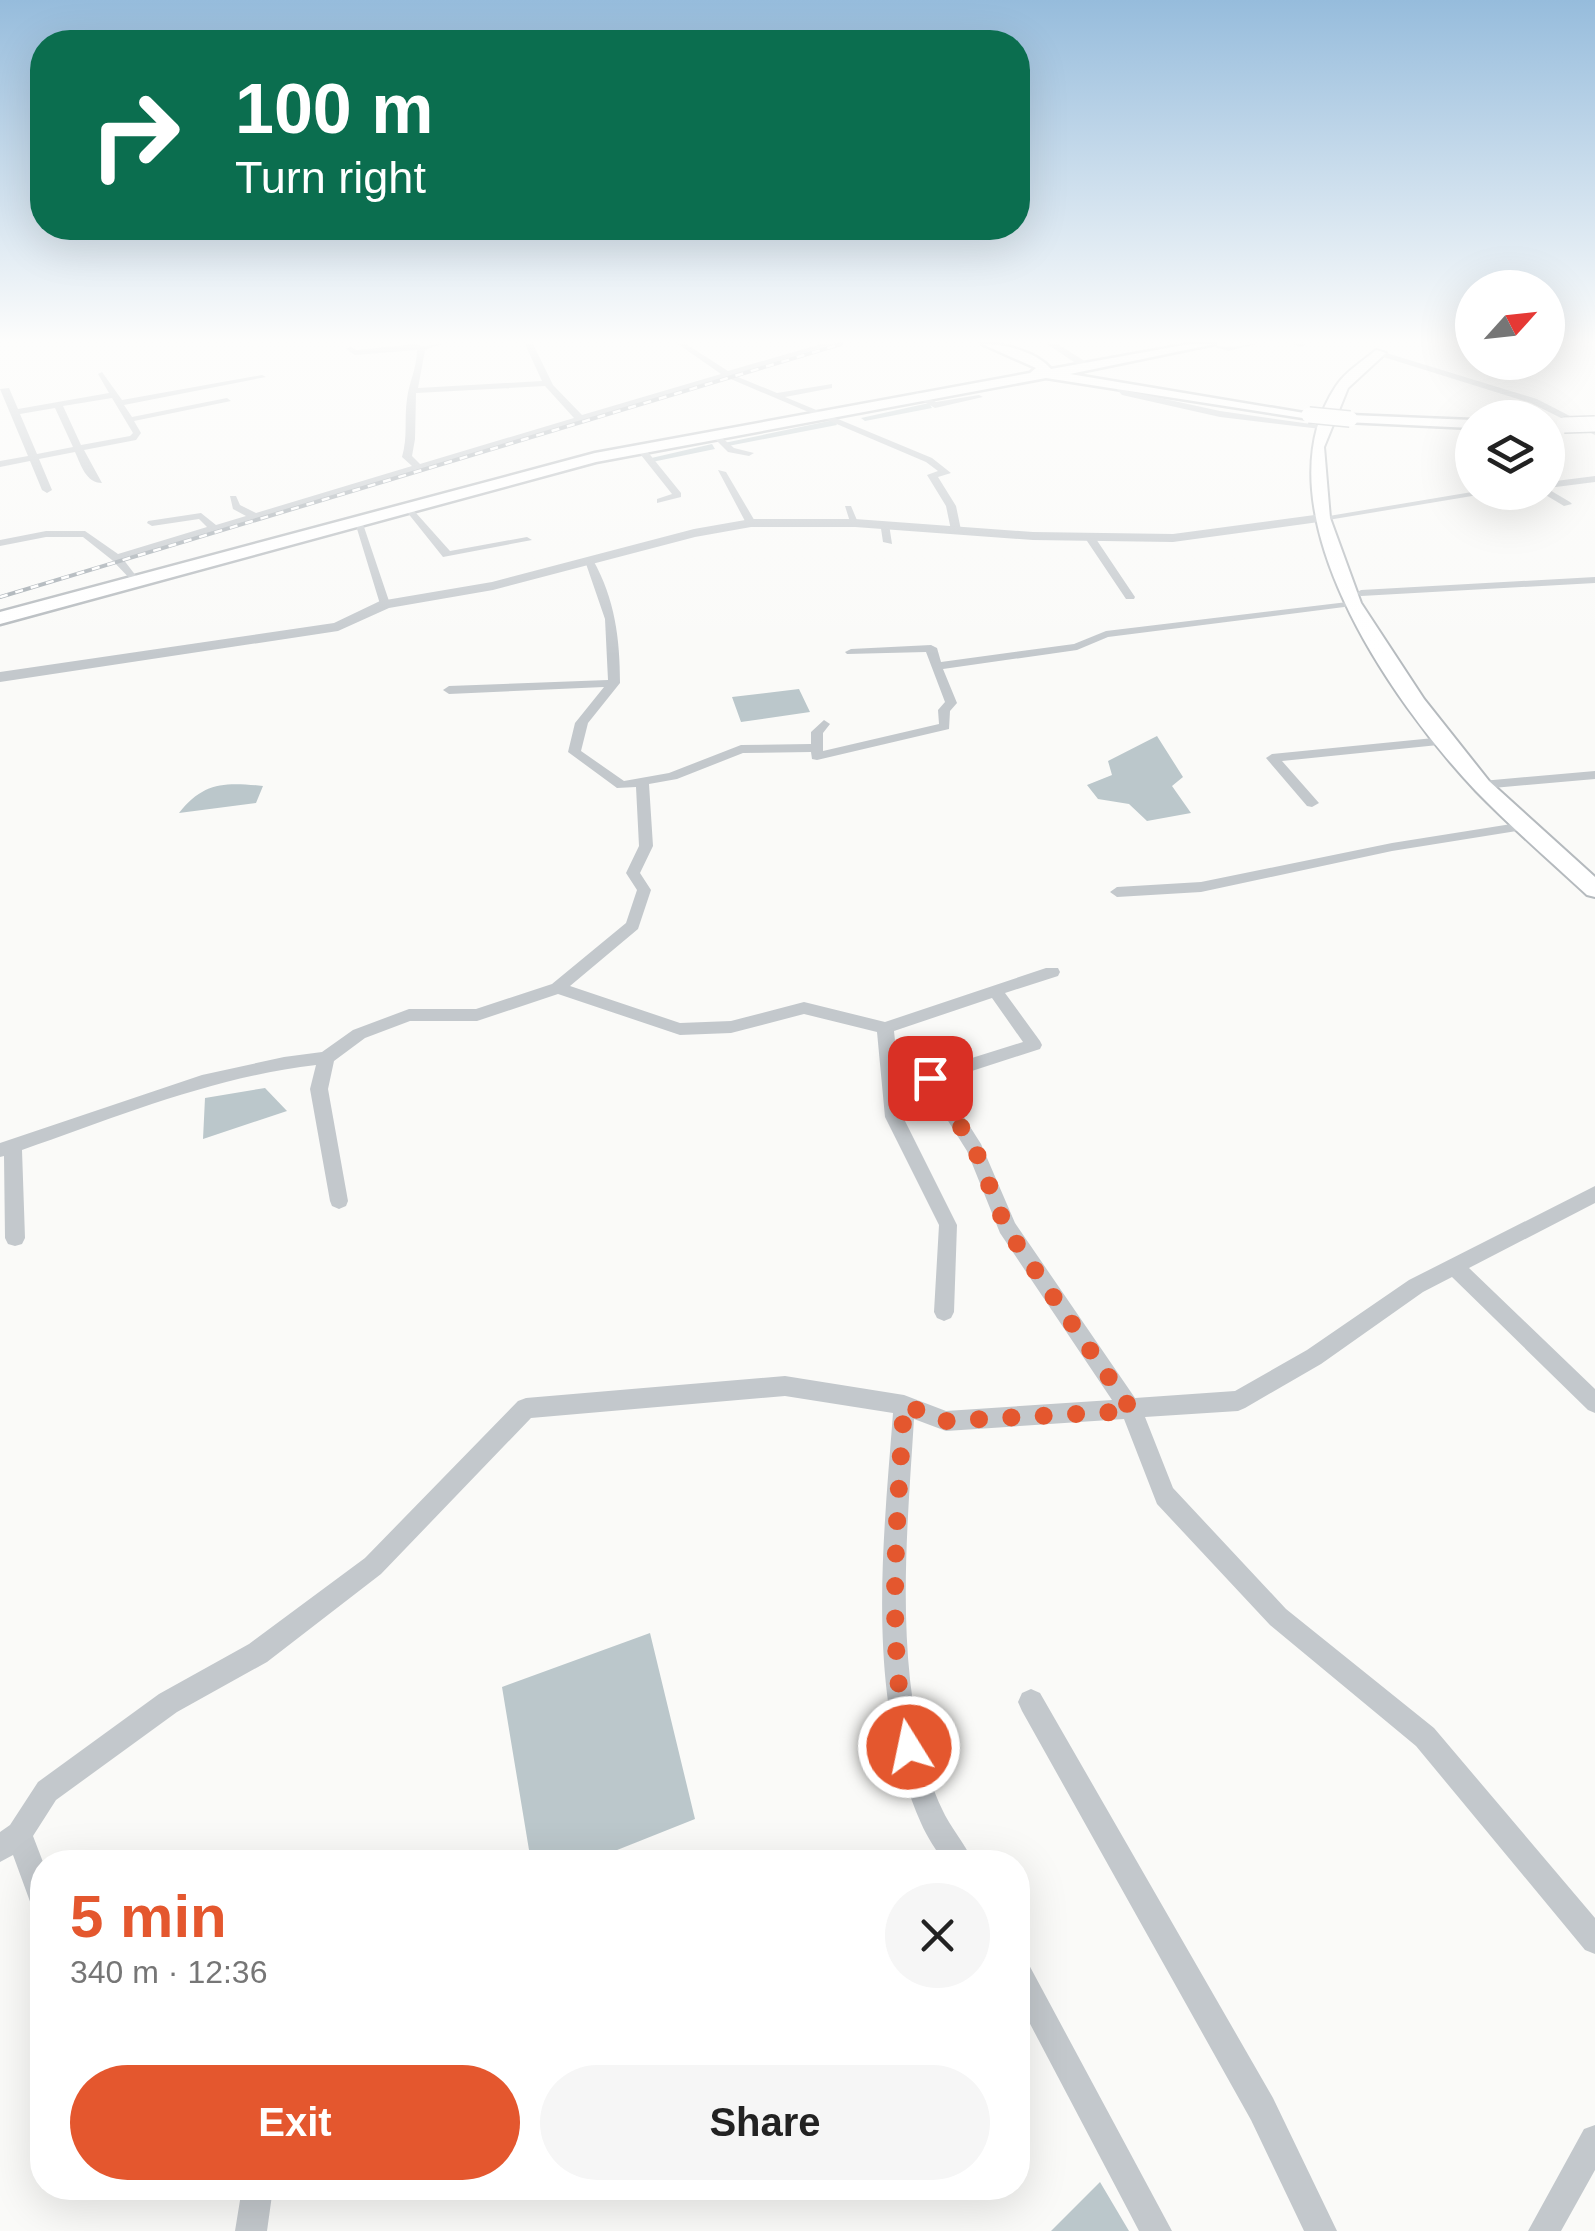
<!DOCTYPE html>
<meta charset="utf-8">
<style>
body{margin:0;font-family:Arial,sans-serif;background:#f6f6f6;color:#222;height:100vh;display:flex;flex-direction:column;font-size:38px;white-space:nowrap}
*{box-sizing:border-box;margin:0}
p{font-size:32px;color:#767676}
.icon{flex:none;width:55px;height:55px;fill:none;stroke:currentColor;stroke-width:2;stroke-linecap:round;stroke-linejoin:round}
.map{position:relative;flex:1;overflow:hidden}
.side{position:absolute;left:30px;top:1850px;width:1000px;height:350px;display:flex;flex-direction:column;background:#fff;border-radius:40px;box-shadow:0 10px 40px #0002}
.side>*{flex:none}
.hud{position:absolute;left:30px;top:30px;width:1000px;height:210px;border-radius:40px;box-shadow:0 10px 40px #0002;background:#0b6e4f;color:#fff;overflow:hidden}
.needle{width:65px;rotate:63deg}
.tools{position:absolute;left:1455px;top:270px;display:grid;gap:20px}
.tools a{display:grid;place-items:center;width:110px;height:110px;border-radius:50%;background:#fff;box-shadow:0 10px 40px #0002;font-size:50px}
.pin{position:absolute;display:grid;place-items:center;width:85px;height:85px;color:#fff;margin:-42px;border-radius:20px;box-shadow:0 5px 15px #0006}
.me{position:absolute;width:110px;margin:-55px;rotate:350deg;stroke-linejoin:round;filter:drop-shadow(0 0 8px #0008)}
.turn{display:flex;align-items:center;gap:35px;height:210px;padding:0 40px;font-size:45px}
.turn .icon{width:130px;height:130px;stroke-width:2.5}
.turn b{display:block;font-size:70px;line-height:85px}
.round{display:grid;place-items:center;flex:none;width:105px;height:105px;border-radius:52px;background:#f6f6f6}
.summary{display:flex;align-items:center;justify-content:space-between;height:170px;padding:0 40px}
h1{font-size:60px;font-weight:800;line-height:75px;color:#e4572e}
.primary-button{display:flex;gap:20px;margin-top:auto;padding:20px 40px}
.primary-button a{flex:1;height:115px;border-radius:60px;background:#e4572e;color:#fff;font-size:40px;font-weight:800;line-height:115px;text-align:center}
.primary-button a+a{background:#f6f6f6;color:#222}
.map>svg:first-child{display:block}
</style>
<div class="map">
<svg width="1595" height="2231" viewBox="0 0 1595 2231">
<rect width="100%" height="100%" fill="#fafaf8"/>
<!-- water -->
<path fill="#bbc7cb" d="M799 689 810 712 741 722 732 697Z
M1157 736 1183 777 1172 786 1191 813 1147 821 1129 804 1098 799 1087 785 1112 775 1108 761Z
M263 786 256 803 179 813C203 782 225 782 263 786Z
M265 1088 287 1111 203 1139 205 1098Z
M650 1633 695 1819 587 1862H531L502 1687Z
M1100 2182 1129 2231H1051Z"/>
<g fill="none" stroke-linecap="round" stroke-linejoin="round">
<!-- canal -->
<path fill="#bbc7cb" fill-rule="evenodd" d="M929 403 932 408 865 421 861 418Z
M834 420 837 425 728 446 724 443Z
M712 444 715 449 652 462 647 459Z"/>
<defs>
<path id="primary" d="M1376 350 1386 353 1348 388 1324 447 1330 518 1361 603 1424 699 1489 781 1595 877V897L1587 895C1550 861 1511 827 1476 791 1392 702 1255 508 1336 386 1345 372 1363 361 1376 350Z"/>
<path id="trunk" d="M982 344C1003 343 1037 352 1051 369L1190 344H1215L1070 374 1316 415 1309 419 1046 378 596 462 0 624V612L595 453 1030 373 1036 368Z
M1350 415 1472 420V428L1345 422V416Z"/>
</defs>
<!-- primary casing -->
<use href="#primary" stroke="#b5babe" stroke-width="4"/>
<!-- trunk casing -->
<use href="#trunk" stroke="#b4b9bd" stroke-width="5"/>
<!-- minor -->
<path fill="#c3c8cc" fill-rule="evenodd" d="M415 344 422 346 442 344 425 350 418 388 542 381 525 344H533L553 385 582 415 721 374 678 344H686L728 371 821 344H832L733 375 777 393 832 384V388L785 397 932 458 951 473 938 477 956 506 961 530 956 533 951 530 946 506 927 475 938 471 926 462 726 377 123 559 140 581 135 584 112 560 83 537H46L0 546V540L46 531H85L118 554 207 527 199 519 152 526 147 523 148 521 201 513 216 525 246 516 233 509 230 496H236L240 505 256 513 412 466 402 457C408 437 404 419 407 399 409 382 417 368 417 350L355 355 346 349 350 347 357 350ZM545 386 574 418 420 464 412 456 415 439 416 393Z
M1205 344 1228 347 1257 344 1228 351Z
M1294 344H1304L1305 345 1301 347Z
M1380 351 1537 399 1595 429V435L1531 403 1377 355Z
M102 372 122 400 262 375 266 377 124 405 132 417 227 398 231 401 134 421 141 433 136 440 84 450 102 483C86 483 81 465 75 452L39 459 52 490 47 493 42 490 30 461 0 467V461L28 456 0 389 9 388 18 409 109 393 98 374ZM112 398 133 433 130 436 81 445 63 406ZM55 408 73 447 37 454 20 414Z
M1116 382 1128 391 1220 411 1325 426 1321 429 1220 417 1122 395 1112 384Z
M917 392 936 402 979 395 983 397 935 408 914 396Z
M714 431 734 448 754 453 749 456 728 452 710 434Z
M637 446H643L681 493V497L657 503V499L672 494 637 450Z
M718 470 726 472 756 523 755 525 746 523Z
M1463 473 1472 475V482L1463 477Z
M1595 476V482L1548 488V482Z
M1548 489 1570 502 1572 504 1564 506 1544 494Z
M1472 492H1496L1322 521 1317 518Z
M408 504 450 551 527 537 532 540 443 557 403 507Z
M845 506H851L859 525H851Z
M354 519 362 521 390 604 389 606 380 604Z
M880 522 889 524 892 544 883 542Z
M1086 536H1094L1135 597 1134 599H1126L1085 538Z
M584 558 593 560C615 599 620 639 620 683L588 723 581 751 624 781 669 773 741 745 811 744V732L824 720 830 724 823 733V751L939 724 938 710 945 702 926 652 847 654 845 652 851 649 931 645 937 648 941 662 1074 644 1106 631 1356 601 1357 603 1352 606 1108 637 1077 650 943 669 957 703 950 711 949 729 817 760 812 759 811 752 743 753 677 779 649 784 653 846 640 873 651 890 638 929 570 986 680 1023 731 1021 804 1002 885 1022 1046 968H1058L1060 972 1058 976 1005 993 1040 1041 1042 1045 1040 1049 941 1081 981 1144 1015 1223 1135 1398 1235 1391 1307 1350 1409 1280 1595 1186V1203L1469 1268 1595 1389V1413L1588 1410 1452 1277 1423 1292 1321 1364 1245 1408 1238 1411 1145 1417 1173 1488 1286 1609 1434 1728 1595 1918V1954L1585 1950 1416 1746 1270 1625 1157 1504 1124 1419 946 1431 914 1419C907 1532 895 1654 926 1765 930 1779 935 1795 942 1809 950 1827 965 1843 973 1862H944C936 1850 927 1837 921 1823 865 1697 883 1546 893 1413L785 1396 531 1418 381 1574 267 1662 177 1712 56 1800 33 1836 43 1862 42 1911 32 1907 13 1855 0 1862V1832L10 1825 38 1782 159 1694 249 1644 365 1558 518 1401 526 1398 785 1376 904 1395 946 1411 1112 1400 1000 1233 967 1151 921 1078 924 1073 1023 1042 992 998 894 1031 903 1117 957 1225 954 1312 951 1318 944 1321 937 1318 934 1312 939 1225 885 1117 877 1032 804 1014 731 1033 680 1035 558 994 477 1021H410L365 1038 334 1061 328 1089 348 1201 346 1206 339 1209 332 1206 330 1201 310 1089 316 1065C213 1077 119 1116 22 1150L25 1238 22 1244 15 1246 8 1244 5 1238 4 1156 0 1157V1143L202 1075 284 1057 322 1052 353 1030 409 1009H476L552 984 626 923 637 890 626 873 639 846 636 787 617 788 568 752 575 723 604 687 449 694 443 690 449 686 608 680 605 619Z
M1595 577V583L1361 596 1356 593 1361 590Z
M1444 737 1448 738V744L1282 761 1319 803 1312 807 1307 806 1266 758 1272 754Z
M1595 771V779L1482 789 1475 785 1482 781Z
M1524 822 1531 826 1529 829 1392 851 1201 892 1117 897 1110 892 1117 887 1201 882 1392 843Z
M1031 1689 1040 1693 1273 2098 1337 2231H1304L1251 2120 1022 1711 1018 1702 1022 1693Z
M1018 1959 1028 1963 1172 2231H1139L1018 2001Z
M1595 2125V2170L1561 2231H1528L1584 2129Z
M242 2188H273L267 2231H235Z"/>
<!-- tertiary -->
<path fill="#c3c8cc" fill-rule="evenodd" d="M1047 344H1058L1089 364 1080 366Z
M1322 514 1326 515V521L1173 542 1033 540 855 527H751L695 537 493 590 389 608 338 631 0 682V672L334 623 380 601 492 582 694 529 751 519H855L1033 532 1173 534Z"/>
<!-- primary -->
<use href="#primary" fill="#fff" fill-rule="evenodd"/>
<!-- trunk -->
<use href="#trunk" fill="#fff" fill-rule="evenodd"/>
<defs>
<path id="rail" d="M0 597 841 344"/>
</defs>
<!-- rail casing -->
<use href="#rail" stroke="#a2aab0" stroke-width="4"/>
<!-- rail -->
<use href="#rail" stroke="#fff" stroke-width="2.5" stroke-dasharray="8" stroke-linecap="butt"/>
<defs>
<path id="trunk-bridge" d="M1309 415 1350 419
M1564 425 1595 424"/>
</defs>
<!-- trunk-bridge casing -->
<use href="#trunk-bridge" stroke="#b4b9bd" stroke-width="18" stroke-linecap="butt"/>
<!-- trunk-bridge -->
<use href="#trunk-bridge" stroke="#fff" stroke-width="15"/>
</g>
<!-- sky -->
<linearGradient id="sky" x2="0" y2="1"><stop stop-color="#96bcdc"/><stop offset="0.52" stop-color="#fdfdfc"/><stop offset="1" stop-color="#fdfdfc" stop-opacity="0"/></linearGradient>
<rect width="1595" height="656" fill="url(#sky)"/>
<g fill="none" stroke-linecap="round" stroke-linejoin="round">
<!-- route -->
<path stroke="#e4572e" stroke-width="18" stroke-dasharray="0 32.4" d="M909 1747C885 1650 898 1507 904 1405L946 1421 1132 1411 1006 1228 975 1149 930 1078"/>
</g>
</svg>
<div class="tools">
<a><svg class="needle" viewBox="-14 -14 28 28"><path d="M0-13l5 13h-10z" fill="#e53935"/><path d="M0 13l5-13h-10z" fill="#767676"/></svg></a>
<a><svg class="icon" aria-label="layers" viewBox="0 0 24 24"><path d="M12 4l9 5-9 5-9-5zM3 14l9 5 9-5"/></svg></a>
</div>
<div class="pin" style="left:930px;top:1078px;background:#d93025"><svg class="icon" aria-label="arrive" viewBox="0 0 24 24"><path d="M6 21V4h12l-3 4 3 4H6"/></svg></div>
<svg class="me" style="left:909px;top:1747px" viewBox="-20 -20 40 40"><circle r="17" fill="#e4572e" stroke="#fff" stroke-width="3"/><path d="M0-11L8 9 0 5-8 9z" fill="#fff"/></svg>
<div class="hud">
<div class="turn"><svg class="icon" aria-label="right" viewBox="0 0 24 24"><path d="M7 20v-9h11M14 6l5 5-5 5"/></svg><div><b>100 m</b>Turn right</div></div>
</div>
<section class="side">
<div class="summary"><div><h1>5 min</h1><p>340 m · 12:36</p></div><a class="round"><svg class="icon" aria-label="close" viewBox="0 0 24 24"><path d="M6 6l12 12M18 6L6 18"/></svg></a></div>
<div class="primary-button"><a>Exit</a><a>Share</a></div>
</section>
</div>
